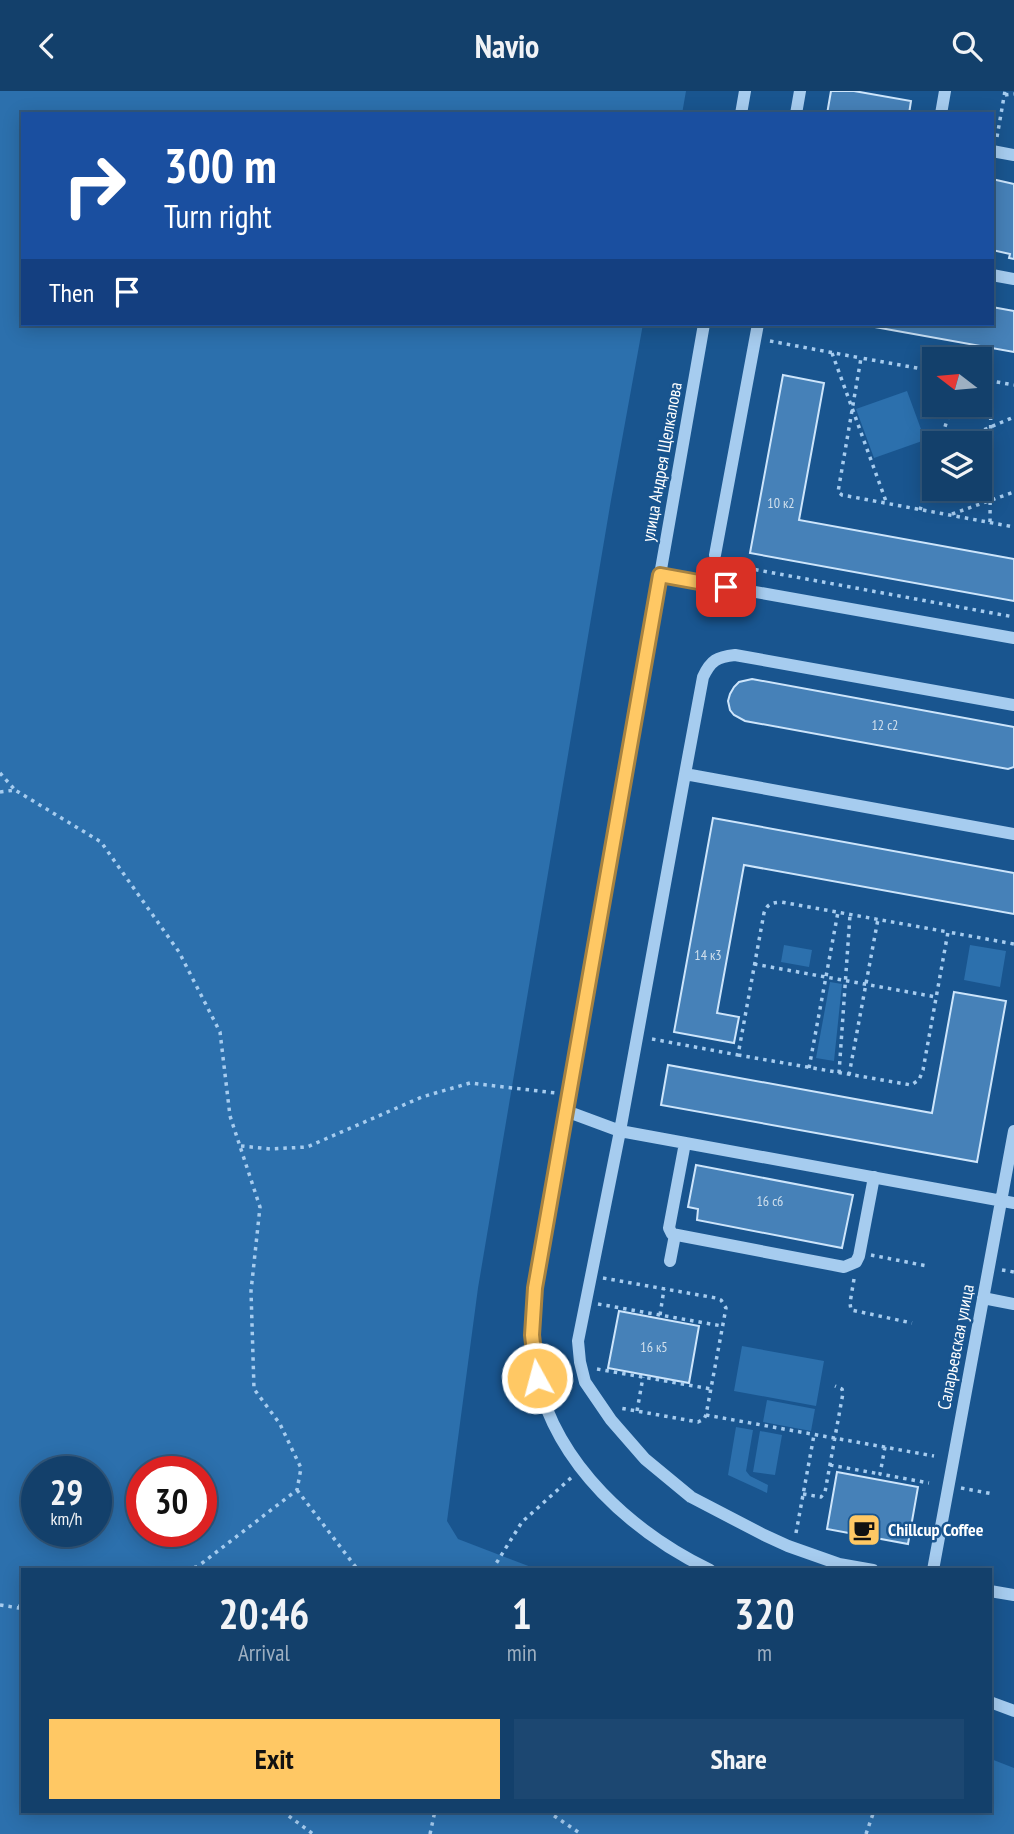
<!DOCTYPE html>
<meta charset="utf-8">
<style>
body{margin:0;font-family:"PT Sans Narrow",sans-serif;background:#1c4771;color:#f1f3f6;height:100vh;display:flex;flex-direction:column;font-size:26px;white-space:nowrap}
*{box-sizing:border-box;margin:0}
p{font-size:23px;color:#9dafc1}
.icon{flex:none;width:38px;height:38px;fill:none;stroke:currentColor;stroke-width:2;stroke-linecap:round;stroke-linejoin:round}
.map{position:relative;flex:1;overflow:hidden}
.drawer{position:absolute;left:21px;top:1477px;width:971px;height:245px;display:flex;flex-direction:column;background:#13406b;border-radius:0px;box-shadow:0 4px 18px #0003,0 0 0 2px #32597e}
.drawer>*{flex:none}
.top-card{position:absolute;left:21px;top:21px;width:973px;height:214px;border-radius:0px;box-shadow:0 4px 18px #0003,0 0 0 2px #32597e;background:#1a4fa0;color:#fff;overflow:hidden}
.needle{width:46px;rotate:286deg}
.fabs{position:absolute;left:922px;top:256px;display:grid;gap:14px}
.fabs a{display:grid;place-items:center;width:70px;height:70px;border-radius:0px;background:#13406b;box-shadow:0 4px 18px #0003,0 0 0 2px #32597e;font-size:35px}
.speed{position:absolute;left:21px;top:1365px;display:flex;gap:14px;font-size:35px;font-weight:700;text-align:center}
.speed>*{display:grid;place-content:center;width:91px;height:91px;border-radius:50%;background:#13406b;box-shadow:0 4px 18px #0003,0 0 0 2px #32597e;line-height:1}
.speed small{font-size:18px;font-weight:400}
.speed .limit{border:10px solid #d22;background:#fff;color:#111}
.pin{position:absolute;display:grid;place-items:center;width:60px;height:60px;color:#fff;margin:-30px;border-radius:14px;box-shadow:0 4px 10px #0006}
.me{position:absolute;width:77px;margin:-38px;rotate:353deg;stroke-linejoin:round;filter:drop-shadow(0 0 5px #0008)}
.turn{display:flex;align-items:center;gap:24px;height:147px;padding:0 28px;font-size:32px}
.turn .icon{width:91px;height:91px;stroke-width:2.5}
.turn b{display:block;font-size:49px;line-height:60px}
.then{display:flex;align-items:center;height:66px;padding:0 28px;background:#0003;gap:14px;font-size:26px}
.eta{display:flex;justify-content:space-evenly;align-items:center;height:119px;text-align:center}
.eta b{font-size:42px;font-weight:600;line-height:49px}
.button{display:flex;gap:14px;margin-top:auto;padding:14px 28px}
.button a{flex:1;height:80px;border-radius:0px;background:#ffc864;color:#111;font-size:28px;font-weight:600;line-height:80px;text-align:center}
.button a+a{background:#1c4771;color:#f1f3f6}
header{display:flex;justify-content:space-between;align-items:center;height:91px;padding:0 28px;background:#13406b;font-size:32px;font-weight:600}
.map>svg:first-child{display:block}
</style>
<header><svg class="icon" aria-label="back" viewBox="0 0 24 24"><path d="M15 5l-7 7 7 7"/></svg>Navio<svg class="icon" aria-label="search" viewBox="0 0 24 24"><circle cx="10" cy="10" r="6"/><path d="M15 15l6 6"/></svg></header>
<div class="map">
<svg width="1014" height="1743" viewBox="0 0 1014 1743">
<rect width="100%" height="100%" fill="#19558f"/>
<!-- green -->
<path fill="#2c70ad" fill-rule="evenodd" d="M0 0H686L682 23H23V233H643L611 409 478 1197 447 1430 458 1448 539 1479H23V1720H990L991 1668 1014 1677V1743H0ZM37 1381H96V1440H37ZM142 1381H201V1440H142Z
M907 300 925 349 874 367 856 318Z
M784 854 812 859 809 876 781 871Z
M970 854 1006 860 1000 896 964 889Z
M830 891 842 893 834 970 816 967Z
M742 1255 824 1270 816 1315 734 1300Z
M767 1309 815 1318 811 1340 763 1331Z
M736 1336 753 1339 746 1380 750 1385 768 1394 767 1402 728 1384Z
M760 1340 782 1344 775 1384 753 1381Z"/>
<!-- building -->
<path fill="#4681b8" stroke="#cde5fb" stroke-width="2" d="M831 0H854L911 10 909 23H827Z
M992 88 1014 93V168L1009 167 1010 163 992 159Z
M992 216 1014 220V261L858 233H992Z
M783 284 824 292 799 429 1014 468V510L750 462Z
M752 588 1014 636V676L1008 678 745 630 734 624 730 619 728 610 730 603 734 596 739 591Z
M713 727 1014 782V823L744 774 717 922 739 926 734 952 674 941Z
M954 901 1006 910 977 1071 661 1014 668 974 932 1022Z
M696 1074 853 1104 842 1157 697 1129 698 1118 688 1116Z
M619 1220 699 1235 689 1292 608 1277Z
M837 1381 918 1396 908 1453 827 1438Z"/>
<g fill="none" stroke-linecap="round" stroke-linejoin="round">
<!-- path -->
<path stroke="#a6ccef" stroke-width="3.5" stroke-dasharray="3.5 5" stroke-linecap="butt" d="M1005 4 1014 3
M997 46 1005 0
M770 250 861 267
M832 262 887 413
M934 280 861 267 838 401 842 404 1014 436
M980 288 1014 294
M940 352 952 313
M953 352 1014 326
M920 419 934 371
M649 421 658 423
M952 423 1014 401
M990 431 991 284
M730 474 1014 526
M0 682 15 699
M0 701 15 699 101 751 179 861 220 941 230 1025 260 1116 251 1200 254 1298 280 1333 301 1377 297 1399 197 1476 167 1479
M754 873 936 906
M652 948 738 964 764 822C767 813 771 812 781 811L948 841
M738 964 911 994 919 989 923 979 948 841 1014 853
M809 977 838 821
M839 982 850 824
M849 984 878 828
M241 1055 271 1058 307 1056 422 1006 470 992 556 1002
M871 1164 927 1175
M1002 1179 1014 1181
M603 1187 716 1207 721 1209 726 1217 706 1324 704 1328 698 1331 620 1317
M854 1188 850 1212 851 1219 912 1232
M598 1213 722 1235
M660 1224 664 1198
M597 1278 711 1298
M637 1320 643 1286
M706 1324 934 1365
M885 1356 880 1383 929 1392
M830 1374 880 1383
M961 1397 993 1403
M297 1399 358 1479
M803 1403 821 1406 825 1401 843 1302 842 1298 835 1295
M796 1442 814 1344
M492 1479 522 1431 572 1386
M0 1514 19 1517 23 1525
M19 1517 23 1505
M282 1720 313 1743
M547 1720 581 1743
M430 1743 435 1720
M866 1743 874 1720"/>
<!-- minor -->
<path stroke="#a6ccef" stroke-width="12" d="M741 23 745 0
M796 23 800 0
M941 23 945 0
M992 60 1014 64
M992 184 1014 188
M704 233 535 1197C533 1227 531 1257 537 1287 558 1375 632 1441 710 1479
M715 464 758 233
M660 484 1014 547
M685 683 703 586C711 569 717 566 735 564L1014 614
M566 1020 620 1040 1014 1112
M685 1052 669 1137 672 1143 844 1176 856 1171 859 1165 874 1086
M670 1170 675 1144
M983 1207 1014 1213
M873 1479 839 1473 788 1455 764 1444 691 1406 645 1368 611 1329 585 1291 580 1271 578 1250 620 1040 685 683 1014 743
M933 1479 1014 1040
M990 1500 1014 1504
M990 1611 1014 1620"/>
</g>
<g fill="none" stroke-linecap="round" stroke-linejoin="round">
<defs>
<path id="route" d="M537 1287 532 1244 535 1197 660 484 726 496"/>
</defs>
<!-- route casing -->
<use href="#route" stroke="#a68241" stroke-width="18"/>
<!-- route -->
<use href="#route" stroke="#ffc864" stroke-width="12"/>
</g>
<!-- icons -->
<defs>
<symbol id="cafe-square" viewBox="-11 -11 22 22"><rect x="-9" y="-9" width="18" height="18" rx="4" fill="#ffc864" stroke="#19558f"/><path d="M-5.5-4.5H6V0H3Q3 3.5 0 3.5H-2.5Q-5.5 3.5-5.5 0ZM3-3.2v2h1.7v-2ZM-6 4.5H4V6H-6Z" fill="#111"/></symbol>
</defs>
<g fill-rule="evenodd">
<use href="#cafe-square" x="845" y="1420" width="38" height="38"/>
</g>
<g text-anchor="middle" stroke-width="5" stroke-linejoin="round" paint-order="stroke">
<!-- number labels -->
<g font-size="14" fill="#d1e0ed">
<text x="781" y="417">10 к2</text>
<text x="885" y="639">12 с2</text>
<text x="708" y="869">14 к3</text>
<text x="770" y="1115">16 с6</text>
<text x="654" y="1261">16 к5</text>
</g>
<!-- street labels -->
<g font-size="18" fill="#fff" stroke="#19558f">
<text transform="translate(662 371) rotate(-80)" y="6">улица Андрея Щелкалова</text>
<text transform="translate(956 1256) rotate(-79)" y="6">Саларьевская улица</text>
</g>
<!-- poi labels -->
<g font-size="18" font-weight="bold" fill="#fff" stroke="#19558f" text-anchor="start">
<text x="888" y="1445">Chillcup Coffee</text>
</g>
</g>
</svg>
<div class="fabs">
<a><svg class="needle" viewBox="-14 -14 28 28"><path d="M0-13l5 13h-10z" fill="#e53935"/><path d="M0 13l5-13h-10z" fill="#9dafc1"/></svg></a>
<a><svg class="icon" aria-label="layers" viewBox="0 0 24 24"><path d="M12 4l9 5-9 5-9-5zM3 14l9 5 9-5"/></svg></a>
</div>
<div class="speed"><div>29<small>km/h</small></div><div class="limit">30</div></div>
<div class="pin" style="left:726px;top:496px;background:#d93025"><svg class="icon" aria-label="arrive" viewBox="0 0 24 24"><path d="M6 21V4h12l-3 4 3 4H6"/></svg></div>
<svg class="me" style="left:537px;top:1287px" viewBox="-20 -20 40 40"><circle r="17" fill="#ffc864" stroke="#fff" stroke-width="3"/><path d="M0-11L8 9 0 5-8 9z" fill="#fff"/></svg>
<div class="top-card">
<div class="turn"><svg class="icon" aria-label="right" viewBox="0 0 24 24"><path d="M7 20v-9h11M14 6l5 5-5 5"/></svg><div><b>300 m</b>Turn right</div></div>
<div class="then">Then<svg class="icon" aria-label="arrive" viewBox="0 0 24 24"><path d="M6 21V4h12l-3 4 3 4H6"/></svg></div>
</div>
<section class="drawer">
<div class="eta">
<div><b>20:46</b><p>Arrival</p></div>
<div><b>1</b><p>min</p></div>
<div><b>320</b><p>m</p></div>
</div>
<div class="button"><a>Exit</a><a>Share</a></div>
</section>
</div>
